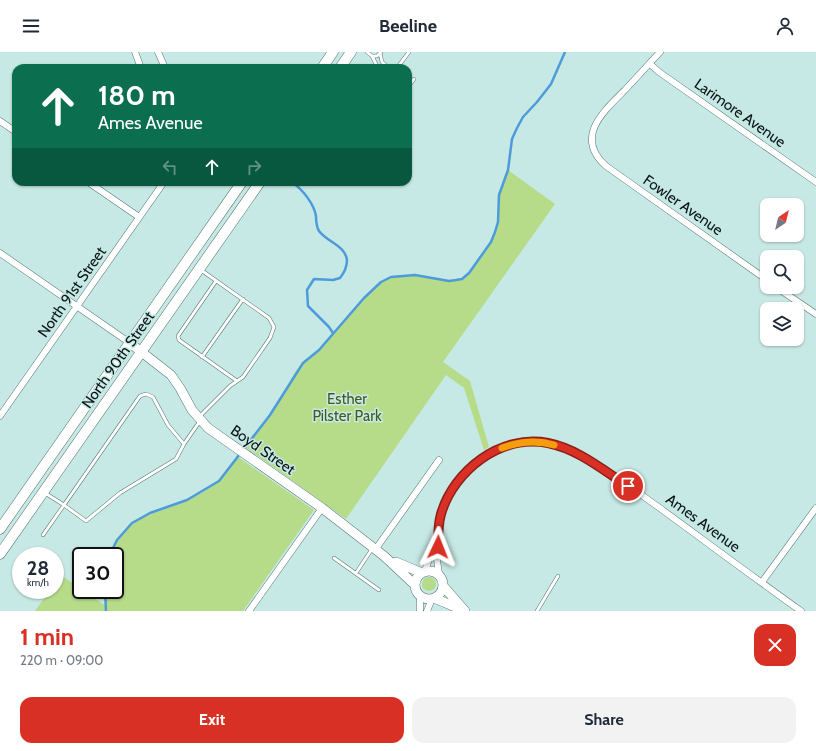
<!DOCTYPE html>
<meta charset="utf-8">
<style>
body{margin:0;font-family:Cabin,sans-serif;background:#f2f2f3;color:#1f2937;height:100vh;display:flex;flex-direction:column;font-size:15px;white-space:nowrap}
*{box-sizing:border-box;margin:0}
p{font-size:13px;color:#747a83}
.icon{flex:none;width:22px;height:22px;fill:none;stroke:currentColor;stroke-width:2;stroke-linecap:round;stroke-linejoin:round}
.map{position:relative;height:559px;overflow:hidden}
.sheet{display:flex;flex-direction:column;background:#fff;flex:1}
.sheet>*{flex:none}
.hud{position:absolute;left:12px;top:12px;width:400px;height:122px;border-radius:12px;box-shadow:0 1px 3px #0004;background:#0b6e4f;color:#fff;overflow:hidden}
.needle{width:26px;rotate:35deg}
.fabs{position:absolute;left:760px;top:146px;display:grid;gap:8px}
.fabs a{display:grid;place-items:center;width:44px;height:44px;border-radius:8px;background:#fff;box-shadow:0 1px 3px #0004;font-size:20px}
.speed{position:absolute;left:12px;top:495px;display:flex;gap:8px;font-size:20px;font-weight:700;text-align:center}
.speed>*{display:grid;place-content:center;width:52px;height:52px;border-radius:50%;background:#fff;box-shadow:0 1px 3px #0004;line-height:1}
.speed small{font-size:10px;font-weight:400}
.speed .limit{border:2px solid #111;border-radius:6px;background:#fff;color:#111}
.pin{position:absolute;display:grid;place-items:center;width:34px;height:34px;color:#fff;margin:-17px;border:2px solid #fff;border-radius:50%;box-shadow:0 1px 4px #0007}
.me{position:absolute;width:44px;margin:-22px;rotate:2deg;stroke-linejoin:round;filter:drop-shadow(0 0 3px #0008)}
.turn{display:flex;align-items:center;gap:14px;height:84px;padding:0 20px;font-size:18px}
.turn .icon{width:52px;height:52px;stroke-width:2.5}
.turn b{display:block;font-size:28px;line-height:34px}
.lanes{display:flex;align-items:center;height:38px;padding:0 20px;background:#0003;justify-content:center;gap:20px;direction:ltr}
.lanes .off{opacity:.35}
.round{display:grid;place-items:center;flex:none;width:42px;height:42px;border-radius:12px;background:#f2f2f3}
.overview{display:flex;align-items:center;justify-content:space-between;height:68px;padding:0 20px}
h1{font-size:24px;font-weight:700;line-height:30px;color:#d93025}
.primary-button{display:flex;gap:8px;margin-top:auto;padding:8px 20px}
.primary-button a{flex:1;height:46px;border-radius:12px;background:#d93025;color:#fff;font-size:16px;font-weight:700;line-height:46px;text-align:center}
.primary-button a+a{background:#f2f2f3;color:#1f2937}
header{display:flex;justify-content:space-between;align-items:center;height:52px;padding:0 20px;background:#fff;font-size:18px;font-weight:700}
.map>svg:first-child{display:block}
</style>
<header><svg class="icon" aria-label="menu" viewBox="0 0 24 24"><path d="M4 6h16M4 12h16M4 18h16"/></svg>Beeline<svg class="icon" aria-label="person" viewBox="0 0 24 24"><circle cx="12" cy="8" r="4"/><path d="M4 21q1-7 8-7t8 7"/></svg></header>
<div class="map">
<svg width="816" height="559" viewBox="0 0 816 559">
<rect width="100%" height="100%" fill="#c7e9e5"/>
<!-- green -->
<path fill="#b6dc8a" d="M508 118 555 152 443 310 470 329 489 395 484 398 464 336 446 323 346 467 245 395 280 349 295 320 303 311 319 298 364 246 381 230 391 225 415 223 449 229 456 228 462 227 469 221 491 190 495 180 498 170 499 143Z
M238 405 314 458 243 559H35L50 538H55V531L61 523 106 554 105 538H115V504H109C124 464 154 463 188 448 209 439 225 424 238 405Z
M422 532a7 7 0 1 1 14 0a7 7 0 1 1-14 0Z"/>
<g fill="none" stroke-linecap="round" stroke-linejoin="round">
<!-- stream -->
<path stroke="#4d9bda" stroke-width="2.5" d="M293 131C303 138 314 152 316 164 316 169 316 174 319 179 327 190 345 193 347 208 347 215 344 221 340 226L333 228 314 227 307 238 308 254 329 275 333 281
M109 504 117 488 132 471 150 461 187 448 219 429 270 363 303 311 319 298 364 246 381 230 391 225 415 223 449 229 456 228 462 227 469 221 491 190 495 180 498 170 499 143 508 118 512 87 517 76 523 65 537 50 551 32 565 0
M105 538 106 559"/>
<defs>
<path id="lane" d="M367 0 372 4H377L381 0
M380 1 382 10 389 16
M372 4 378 16
M397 16 409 0
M408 35 414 27
M216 229 178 284 179 288 237 329
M202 305 243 247
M200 364 230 334 243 325 270 286 274 275 269 266 201 218
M45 441 64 453 140 344 146 342 153 345 168 373 184 392 200 369
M43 483 64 453 86 469 120 441 176 407 184 392
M334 506 379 538
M356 521 372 497
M537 559 558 524"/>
<path id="street" d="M135 0 141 16
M158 0 165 16
M660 0C648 13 637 25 625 38 603 60 574 85 606 114L767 228
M650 12 659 20 816 130
M0 69 16 80
M88 130 139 165
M0 201 130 291
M776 235 816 262
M0 364 164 130
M375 498 439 408
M425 519 435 489
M439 522C432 485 440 448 465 420 484 398 519 386 547 391 583 397 627 433 657 454 705 489 753 525 801 559
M762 530 816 456
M420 544V559
M249 559 322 456
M427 559 432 547"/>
<path id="secondary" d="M130 291 171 323 180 336 192 358 208 376 322 456 384 504 415 533
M396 510 422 521
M415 533a14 14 0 1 1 28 0a14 14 0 1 1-28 0Z
M444 535 465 559
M434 546 460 557"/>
<path id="primary" d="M322 16 333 0
M340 16 351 0
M0 477 242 130
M0 502 260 130"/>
</defs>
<!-- lane casing -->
<use href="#lane" stroke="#577672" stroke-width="4"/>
<!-- street casing -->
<use href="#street" stroke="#577672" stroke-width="7"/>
<!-- secondary casing -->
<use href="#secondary" stroke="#577672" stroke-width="10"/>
<!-- primary casing -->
<use href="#primary" stroke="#577672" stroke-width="11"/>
<!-- lane -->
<use href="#lane" stroke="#fff" stroke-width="3"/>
<!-- street -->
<use href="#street" stroke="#fff" stroke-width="6"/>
<!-- secondary -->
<use href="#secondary" stroke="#fff" stroke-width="9"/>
<!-- primary -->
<use href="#primary" stroke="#fff" stroke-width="10"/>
</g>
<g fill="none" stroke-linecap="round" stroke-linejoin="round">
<defs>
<path id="route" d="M438 495C438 484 438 472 441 462 454 418 501 382 548 391 578 397 603 418 628 434"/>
</defs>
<!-- route casing -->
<use href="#route" stroke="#8d1f18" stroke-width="10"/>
<!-- route -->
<use href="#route" stroke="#d93025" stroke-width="7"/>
<!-- slow -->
<path stroke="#f59e0b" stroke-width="7" d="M502 396C518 390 537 388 554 393"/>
</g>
<g text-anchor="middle" stroke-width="3" stroke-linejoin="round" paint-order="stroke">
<!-- street labels -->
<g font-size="15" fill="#091514" stroke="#c7e9e5">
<text transform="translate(740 61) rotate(35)" y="5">Larimore Avenue</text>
<text transform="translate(683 153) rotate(35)" y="5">Fowler Avenue</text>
<text transform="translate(72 240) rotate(-55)" y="5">North 91st Street</text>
<text transform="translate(118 308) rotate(-55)" y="5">North 90th Street</text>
<text transform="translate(263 398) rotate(35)" y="5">Boyd Street</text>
<text transform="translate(703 471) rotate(36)" y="5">Ames Avenue</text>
</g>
<!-- park labels -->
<g font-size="15" fill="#425a1e" stroke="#c7e9e5">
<text x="347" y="352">Esther<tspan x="347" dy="17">Pilster Park</tspan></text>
</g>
</g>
</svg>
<div class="fabs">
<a><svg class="needle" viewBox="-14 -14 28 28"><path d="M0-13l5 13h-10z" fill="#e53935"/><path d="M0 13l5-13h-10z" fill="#747a83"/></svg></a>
<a><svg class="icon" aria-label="search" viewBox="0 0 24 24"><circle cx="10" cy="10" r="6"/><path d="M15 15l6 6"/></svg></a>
<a><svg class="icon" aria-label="layers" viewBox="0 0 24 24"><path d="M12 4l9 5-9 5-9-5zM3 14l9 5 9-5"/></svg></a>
</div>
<div class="speed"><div>28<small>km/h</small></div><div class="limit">30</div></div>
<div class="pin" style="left:628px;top:434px;background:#d93025"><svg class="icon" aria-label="arrive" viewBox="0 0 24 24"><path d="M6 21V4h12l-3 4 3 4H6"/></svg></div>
<svg class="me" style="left:438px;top:495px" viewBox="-20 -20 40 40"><path d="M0-17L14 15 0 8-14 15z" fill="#d93025" stroke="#fff" stroke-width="4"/></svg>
<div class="hud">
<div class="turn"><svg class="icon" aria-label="ahead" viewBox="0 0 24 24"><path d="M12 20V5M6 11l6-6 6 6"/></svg><div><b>180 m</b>Ames Avenue</div></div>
<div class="lanes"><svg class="icon off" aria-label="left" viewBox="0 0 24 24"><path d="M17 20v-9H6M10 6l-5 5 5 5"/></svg><svg class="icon" aria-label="ahead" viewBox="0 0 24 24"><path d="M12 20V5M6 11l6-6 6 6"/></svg><svg class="icon off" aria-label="right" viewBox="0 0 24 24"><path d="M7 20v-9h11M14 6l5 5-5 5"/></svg></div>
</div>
</div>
<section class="sheet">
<div class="overview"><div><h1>1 min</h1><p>220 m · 09:00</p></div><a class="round" style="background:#d93025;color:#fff"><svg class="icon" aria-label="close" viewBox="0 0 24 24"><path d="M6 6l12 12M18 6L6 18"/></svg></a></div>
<div class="primary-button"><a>Exit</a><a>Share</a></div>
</section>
